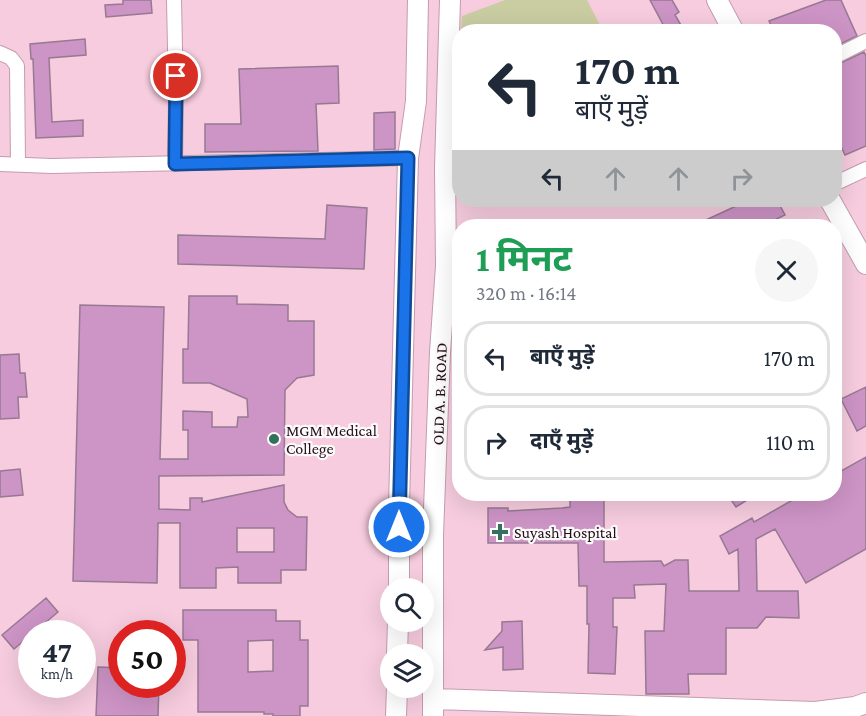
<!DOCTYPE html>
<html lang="hi">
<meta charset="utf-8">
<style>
body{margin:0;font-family:"Crimson Pro","Noto Sans Devanagari",serif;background:#f6f6f7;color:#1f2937;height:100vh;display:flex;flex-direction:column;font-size:22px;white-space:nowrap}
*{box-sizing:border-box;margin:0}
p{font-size:20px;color:#747a83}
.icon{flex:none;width:33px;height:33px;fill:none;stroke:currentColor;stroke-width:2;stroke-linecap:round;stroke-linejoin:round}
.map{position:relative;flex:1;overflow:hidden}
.panel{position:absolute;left:452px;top:219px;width:390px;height:282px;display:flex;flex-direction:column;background:#fff;border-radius:24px;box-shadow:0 6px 24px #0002}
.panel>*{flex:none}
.hud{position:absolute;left:452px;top:24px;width:390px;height:183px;border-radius:24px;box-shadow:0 6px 24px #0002;background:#fff;color:#1f2937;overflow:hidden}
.buttons{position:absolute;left:380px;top:578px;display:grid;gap:12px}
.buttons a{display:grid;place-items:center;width:54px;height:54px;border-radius:50%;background:#fff;box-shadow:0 6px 24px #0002;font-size:30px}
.speed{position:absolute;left:18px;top:620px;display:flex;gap:12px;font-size:30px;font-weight:700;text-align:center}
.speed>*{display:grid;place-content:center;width:78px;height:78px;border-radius:50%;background:#fff;box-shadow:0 6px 24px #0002;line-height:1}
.speed small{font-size:15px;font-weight:400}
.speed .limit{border:9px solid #d22;background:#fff;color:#111}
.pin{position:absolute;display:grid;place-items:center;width:51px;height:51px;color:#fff;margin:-26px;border:3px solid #fff;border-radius:50%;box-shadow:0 2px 6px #0007}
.me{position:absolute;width:66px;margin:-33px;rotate:0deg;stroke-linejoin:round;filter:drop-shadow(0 0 4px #0008)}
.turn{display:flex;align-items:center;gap:21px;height:126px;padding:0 24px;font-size:27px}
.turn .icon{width:78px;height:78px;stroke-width:2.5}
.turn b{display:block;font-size:42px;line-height:51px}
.lanes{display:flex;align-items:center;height:57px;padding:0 24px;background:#0003;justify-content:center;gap:30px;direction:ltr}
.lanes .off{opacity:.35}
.round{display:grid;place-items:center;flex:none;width:63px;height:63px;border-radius:32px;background:#f6f6f7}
.overview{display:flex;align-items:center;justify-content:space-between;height:102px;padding:0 24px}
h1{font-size:36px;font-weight:700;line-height:45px;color:#1e9e55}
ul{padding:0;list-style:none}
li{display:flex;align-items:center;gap:18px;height:75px;margin:0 12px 9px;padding:0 12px;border:3px solid #e0e1e3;border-radius:24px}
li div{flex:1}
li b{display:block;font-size:22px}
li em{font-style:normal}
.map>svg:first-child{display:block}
</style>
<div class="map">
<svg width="866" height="716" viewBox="0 0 866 716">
<rect width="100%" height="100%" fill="#f6ccde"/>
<!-- green -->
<path fill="#cacda2" d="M505 0H587L603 31H461L462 16Z"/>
<!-- building -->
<path fill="#cd94c6" stroke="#977993" stroke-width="1.5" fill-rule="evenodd" d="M123 0H151L152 13 106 17 105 5 123 4Z
M650 0H672L679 12 675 15 685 32H667Z
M826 0H841L857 36 834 47V32H774L769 21Z
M85 39 86 55 49 58 52 122 83 120V136L36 138 33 59H31L30 44Z
M864 52 866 56V146L845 155 834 131V66Z
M338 66 339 103 316 104 318 151 205 152V124H241L239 69Z
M395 112V149L374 150V113Z
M749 200H777L785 215 762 226H693Z
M327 205 367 208 364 269 178 264V235L325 239Z
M189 296H237V304L288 305V321H314V375L297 378 285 390 284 475 159 476V509L190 510V498H202V502L284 485V502L288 510 297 517H307L306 570H281V583H238V567L216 568V588H180V523H158L157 583 73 581 80 305 164 307 160 459H188V430H183V411L212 412V427H237L238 417H248L247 399 210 383H183V349H188ZM237 528H274V552H237Z
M19 354 20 373H25L27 397H18L19 418 0 419V355Z
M866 387V426L857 431 841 399Z
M866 457V549L806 583 775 529 756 539 757 591H798L799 618 766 617 757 628H726V674H688L689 694H646L645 631H664L666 584 634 585 635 598H613V627H617L615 674 588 673 589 624H587V586H579L578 543H488V508H508V511L562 508 570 507V494H604V562L661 561 664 566 675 560H688L689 591H739L738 549 729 554 720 536 752 518 754 522 803 494H834V475Z
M20 469 23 495 0 497V471Z
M727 494H757L736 507Z
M46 598 58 612 14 649 2 635Z
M183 610H276V621H300V640H308V706H300V716H273V714H264V712H198V640H183ZM273 640V671L248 672V641Z
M522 621 523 669 503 670V647L485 650 502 631V622Z
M98 667 122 668V684H159L158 716H96Z"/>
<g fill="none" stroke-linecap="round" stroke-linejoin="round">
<defs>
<path id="street" d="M174 0 176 97 175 164
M0 53 11 58 17 66 18 164
M834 57 866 41
M0 164 52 166 408 158
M834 184 866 169"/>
<path id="secondary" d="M717 0 734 32
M830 200 866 264
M399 588V506L408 158 416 101 418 0
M397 654 398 621
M435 699 815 712 855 707 866 703
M396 716 397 687
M433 716V535L440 352 446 266 445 168 450 0"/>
</defs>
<!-- street casing -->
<use href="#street" stroke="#c49cad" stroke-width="16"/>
<!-- secondary casing -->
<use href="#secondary" stroke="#c49cad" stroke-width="22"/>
<!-- street -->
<use href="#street" stroke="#fff" stroke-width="14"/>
<!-- secondary -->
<use href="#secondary" stroke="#fff" stroke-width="20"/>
</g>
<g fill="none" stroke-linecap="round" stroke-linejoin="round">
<defs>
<path id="route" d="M176 76 175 164 408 158 399 527"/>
</defs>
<!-- route casing -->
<use href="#route" stroke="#114b97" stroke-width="15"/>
<!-- route -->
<use href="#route" stroke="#1a73e8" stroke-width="10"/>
</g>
<!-- markers -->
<g fill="#32715e" stroke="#fef9fb" stroke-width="2">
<circle cx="274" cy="439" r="6"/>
<path d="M497 523h6v6h6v6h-6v6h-6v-6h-6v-6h6z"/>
</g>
<g text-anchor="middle" stroke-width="4.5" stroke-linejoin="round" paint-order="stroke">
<!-- street labels -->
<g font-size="16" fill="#1e1017" stroke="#fef9fb">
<text transform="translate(439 394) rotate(-88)" y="6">OLD A. B. ROAD</text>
</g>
<!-- poi labels -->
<g font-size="16" fill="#1e1017" stroke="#fef9fb" text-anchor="start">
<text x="286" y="436">MGM Medical<tspan x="286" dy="18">College</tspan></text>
<text x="514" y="538">Suyash Hospital</text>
</g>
</g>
</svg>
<div class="buttons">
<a><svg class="icon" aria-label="search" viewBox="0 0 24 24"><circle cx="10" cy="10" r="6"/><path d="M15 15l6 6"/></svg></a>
<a><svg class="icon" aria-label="layers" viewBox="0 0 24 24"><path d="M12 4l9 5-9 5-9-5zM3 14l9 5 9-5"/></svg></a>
</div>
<div class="speed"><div>47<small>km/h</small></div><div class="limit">50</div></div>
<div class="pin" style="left:176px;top:76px;background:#d93025"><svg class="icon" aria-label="arrive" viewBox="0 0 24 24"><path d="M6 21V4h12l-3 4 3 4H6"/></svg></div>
<svg class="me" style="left:399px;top:527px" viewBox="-20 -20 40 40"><circle r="17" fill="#1a73e8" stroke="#fff" stroke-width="3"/><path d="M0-11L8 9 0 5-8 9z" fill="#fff"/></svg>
<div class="hud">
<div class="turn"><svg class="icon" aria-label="left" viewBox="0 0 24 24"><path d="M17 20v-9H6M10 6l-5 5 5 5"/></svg><div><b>170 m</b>बाएँ मुड़ें</div></div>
<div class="lanes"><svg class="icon" aria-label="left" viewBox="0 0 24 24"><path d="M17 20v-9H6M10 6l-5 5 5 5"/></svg><svg class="icon off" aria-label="ahead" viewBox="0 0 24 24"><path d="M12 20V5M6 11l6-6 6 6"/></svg><svg class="icon off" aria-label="ahead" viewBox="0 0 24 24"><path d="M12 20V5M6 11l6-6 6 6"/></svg><svg class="icon off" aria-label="right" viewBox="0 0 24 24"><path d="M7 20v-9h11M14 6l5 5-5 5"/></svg></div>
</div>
<section class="panel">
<div class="overview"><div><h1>1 मिनट</h1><p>320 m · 16:14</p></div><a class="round"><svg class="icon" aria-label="close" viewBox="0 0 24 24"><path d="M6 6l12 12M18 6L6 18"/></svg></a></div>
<ul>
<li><svg class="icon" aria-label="left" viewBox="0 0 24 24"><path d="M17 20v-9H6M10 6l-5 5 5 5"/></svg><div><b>बाएँ मुड़ें</b></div><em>170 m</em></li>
<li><svg class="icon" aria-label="right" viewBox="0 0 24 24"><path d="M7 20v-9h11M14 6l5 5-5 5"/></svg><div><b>दाएँ मुड़ें</b></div><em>110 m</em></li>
</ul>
</section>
</div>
